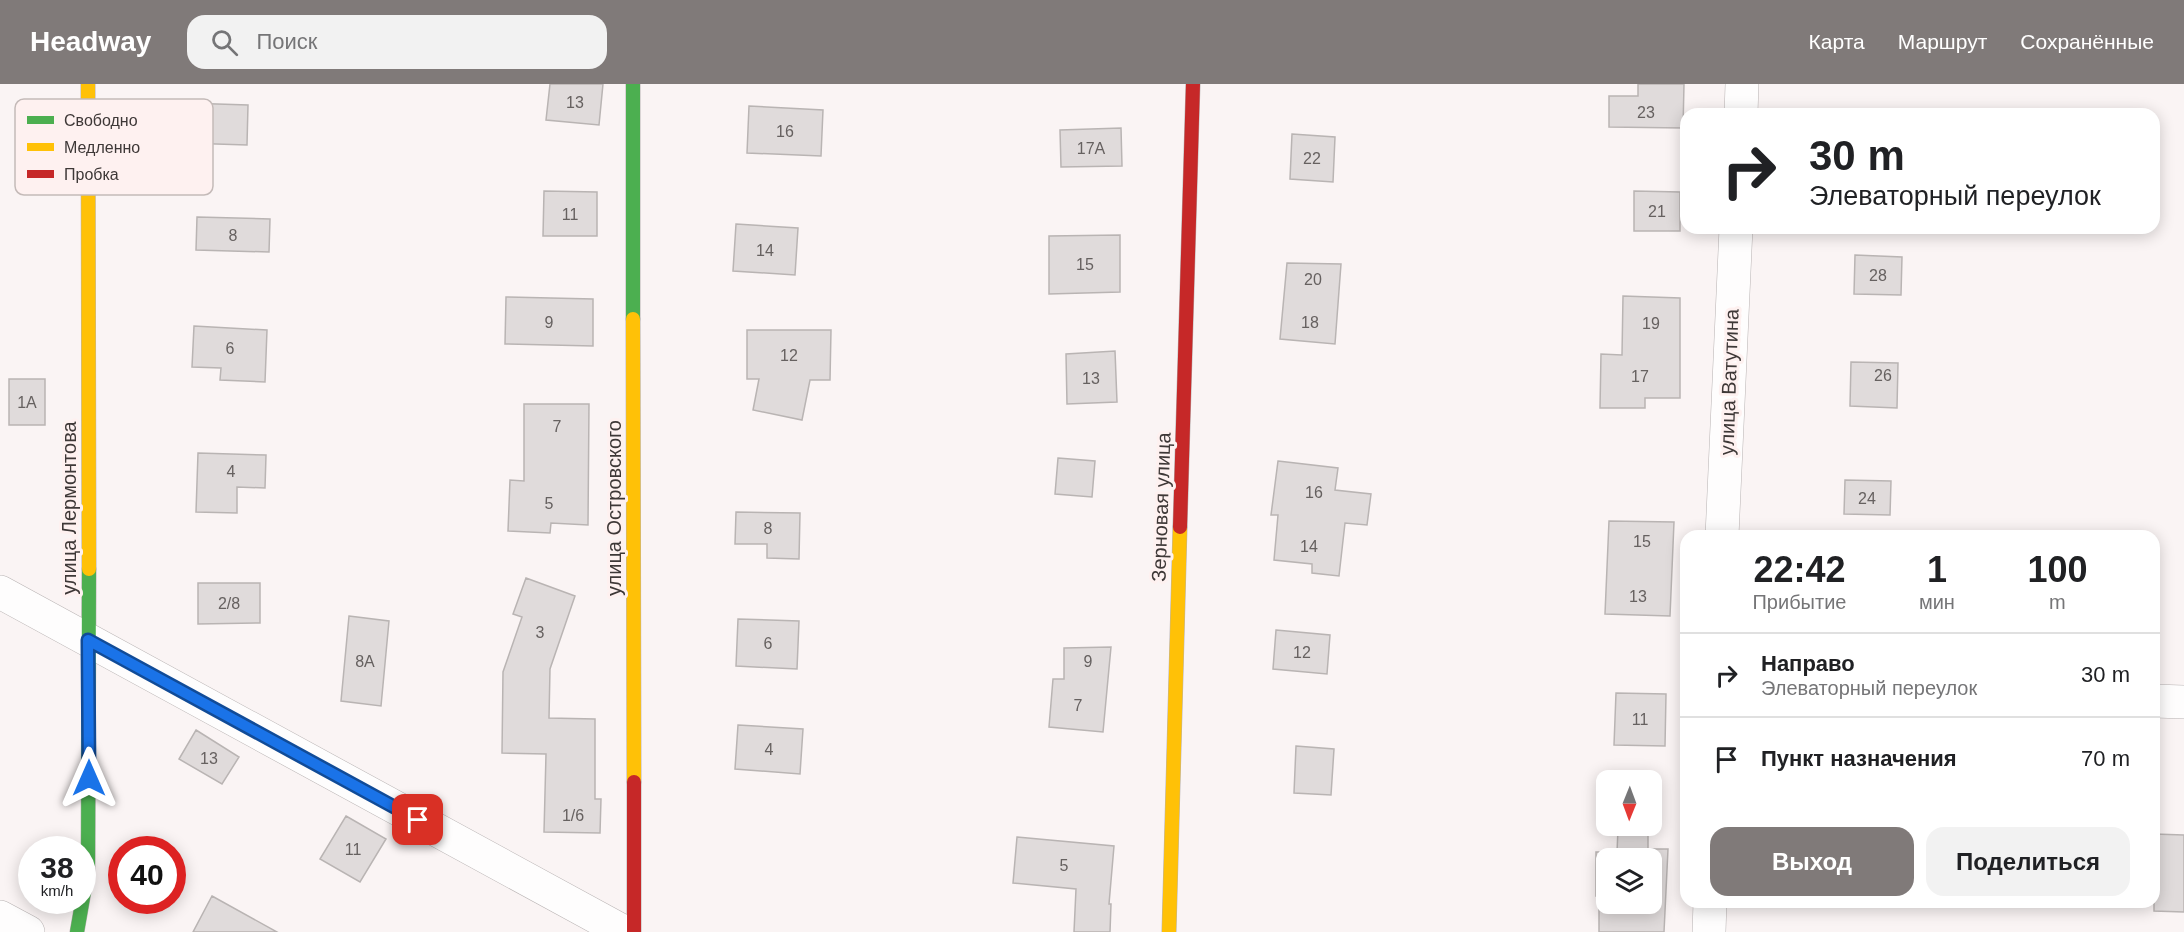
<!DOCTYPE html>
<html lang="ru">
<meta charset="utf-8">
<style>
body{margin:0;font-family:Arial,sans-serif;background:#f2f2f2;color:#202124;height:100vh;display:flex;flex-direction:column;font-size:22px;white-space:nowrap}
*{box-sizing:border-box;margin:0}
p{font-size:20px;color:#757577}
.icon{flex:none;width:33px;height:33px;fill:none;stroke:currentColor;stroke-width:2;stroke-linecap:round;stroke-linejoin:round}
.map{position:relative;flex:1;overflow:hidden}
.details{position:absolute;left:1680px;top:446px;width:480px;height:378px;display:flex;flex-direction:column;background:#fff;border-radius:18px;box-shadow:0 3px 15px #0003}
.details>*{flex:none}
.top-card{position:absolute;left:1680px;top:24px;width:480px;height:126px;border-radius:18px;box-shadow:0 3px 15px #0003;background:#fff;color:#202124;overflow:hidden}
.needle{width:39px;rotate:181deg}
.fabs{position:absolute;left:1596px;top:686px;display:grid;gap:12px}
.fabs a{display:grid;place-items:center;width:66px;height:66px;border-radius:12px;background:#fff;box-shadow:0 3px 15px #0003;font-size:30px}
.speed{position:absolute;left:18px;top:752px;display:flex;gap:12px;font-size:30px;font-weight:700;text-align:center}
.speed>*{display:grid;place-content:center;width:78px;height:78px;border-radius:50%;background:#fff;box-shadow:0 3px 15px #0003;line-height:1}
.speed small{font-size:15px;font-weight:400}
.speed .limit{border:9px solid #d22;background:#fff;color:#111}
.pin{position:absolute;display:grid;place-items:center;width:51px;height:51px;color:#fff;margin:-26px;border-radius:12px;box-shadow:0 3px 9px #0006}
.me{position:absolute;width:66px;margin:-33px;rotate:0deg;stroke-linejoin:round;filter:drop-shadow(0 0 4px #0008)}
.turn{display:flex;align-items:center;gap:21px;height:126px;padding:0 30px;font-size:27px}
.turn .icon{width:78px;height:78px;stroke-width:2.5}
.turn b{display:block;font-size:42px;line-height:51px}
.eta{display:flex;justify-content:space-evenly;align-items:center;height:102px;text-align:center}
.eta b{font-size:36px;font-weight:700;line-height:42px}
.button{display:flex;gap:12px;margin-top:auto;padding:12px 30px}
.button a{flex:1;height:69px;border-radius:18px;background:#807a79;color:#fff;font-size:24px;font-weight:700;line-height:69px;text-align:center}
.button a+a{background:#f2f2f2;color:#202124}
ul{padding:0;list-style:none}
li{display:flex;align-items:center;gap:18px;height:84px;padding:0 30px;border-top:2px solid #e0e0e0}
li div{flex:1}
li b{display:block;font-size:22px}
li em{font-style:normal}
header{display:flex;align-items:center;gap:36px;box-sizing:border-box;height:84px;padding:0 30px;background:#807a79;color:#fff}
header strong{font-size:28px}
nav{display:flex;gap:33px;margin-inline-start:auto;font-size:21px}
.search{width:420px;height:54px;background:#f2f2f2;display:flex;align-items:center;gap:15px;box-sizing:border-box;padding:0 21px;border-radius:18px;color:#757577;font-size:22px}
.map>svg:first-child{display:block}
</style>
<header>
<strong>Headway</strong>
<div class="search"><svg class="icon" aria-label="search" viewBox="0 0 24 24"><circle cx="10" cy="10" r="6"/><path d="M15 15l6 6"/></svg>Поиск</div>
<nav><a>Карта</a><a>Маршрут</a><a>Сохранённые</a></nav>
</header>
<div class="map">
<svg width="2184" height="848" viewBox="0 0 2184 848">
<rect width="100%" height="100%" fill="#faf4f4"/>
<!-- building -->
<path fill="#e0dbdb" stroke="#b9b4b3" stroke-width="1.5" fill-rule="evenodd" d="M550 0H603L599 41 546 36Z
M1638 0H1684L1683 44 1609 43V12H1638Z
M186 19 248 21 247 61 185 59Z
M749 22 823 26 821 72 747 69Z
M1121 44 1122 82 1061 83 1060 46Z
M1292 50 1335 53 1333 98 1290 95Z
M544 107 597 108V152H543Z
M1634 107 1680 108V147H1634Z
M197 133 270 135 269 168 196 166Z
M736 140 798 144 795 191 733 187Z
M1120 151V208L1049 210V152Z
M1855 171 1902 173 1901 211 1854 210Z
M1287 179 1341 180 1335 260 1280 255Z
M1623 212 1680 214V314H1645V324H1600L1601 270 1622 271Z
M506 213 593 215V262L505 260Z
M194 242 267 246 265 298 220 296 221 284 192 283Z
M747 246H831L830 296H810L802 336 753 326 759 295H747Z
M1115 267 1117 318 1067 320 1066 270Z
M1851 278 1898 279 1897 324 1850 322Z
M9 295H45V341H9Z
M524 320H589L588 441 551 439 550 449 508 447 510 396 524 397Z
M198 369 266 371 265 404 237 403V429L196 428Z
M1058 374 1095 377 1092 413 1055 410Z
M1278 377 1338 384 1335 406 1371 410 1367 441 1345 439 1339 492 1312 489V480L1274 476 1278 431H1271Z
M1845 396 1891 397 1890 431 1844 430Z
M736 428 800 429 799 475 767 474V460H735Z
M1609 437 1674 438 1670 532 1605 530Z
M526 494 575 512 550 585 549 634 595 635V715H601L600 749 544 748 546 670 502 669 503 588 522 533 513 530Z
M198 499H260V539L198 540Z
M349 532 389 537 381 622 341 617Z
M738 535 799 537 797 585 736 582Z
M1276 546 1330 551 1327 590 1273 585Z
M1111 563 1103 648 1049 643 1053 595H1064V564Z
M1616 609 1666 610 1665 662 1614 661Z
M738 641 803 645 800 690 735 685Z
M196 646 239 673 222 700 179 675Z
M1296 662 1334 665 1331 711 1294 709Z
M346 732 386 755 360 798 320 775Z
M1618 745H1648V765H1668L1664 848H1599V812H1596V768H1617ZM1606 774H1652V819H1606Z
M2154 750 2184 751V828L2154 827Z
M1017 753 1114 762 1109 820H1111L1110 848H1074L1076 805 1013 799Z
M212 812 277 848H193Z"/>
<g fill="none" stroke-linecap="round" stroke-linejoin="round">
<defs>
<path id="street" d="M1741 30 1742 0
M1722 452 1736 144
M0 508 624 848
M2154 617 2184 618
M0 833 28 848
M1709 848 1710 818"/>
<path id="fast" d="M633 0V235
M77 848 88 785 89 485"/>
<path id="slow" d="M88 0 89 485
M633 235 634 698
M1169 848 1180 443"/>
<path id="jam" d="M1180 443 1193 0
M634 698V848"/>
</defs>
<!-- street casing -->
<use href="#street" stroke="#b8b3b3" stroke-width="34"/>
<!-- fast casing -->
<use href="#fast" stroke="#b8b3b3" stroke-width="15"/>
<!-- slow casing -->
<use href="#slow" stroke="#b8b3b3" stroke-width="15"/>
<!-- jam casing -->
<use href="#jam" stroke="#b8b3b3" stroke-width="15"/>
<!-- street -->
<use href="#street" stroke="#fefdfd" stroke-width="33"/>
<!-- fast -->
<use href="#fast" stroke="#4caf50" stroke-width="14"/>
<!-- slow -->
<use href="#slow" stroke="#ffc107" stroke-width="14"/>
<!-- jam -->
<use href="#jam" stroke="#c62828" stroke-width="14"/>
</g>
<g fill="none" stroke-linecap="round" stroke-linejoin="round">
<defs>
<path id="route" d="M89 694 88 556 418 736"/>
</defs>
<!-- route casing -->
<use href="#route" stroke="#114b97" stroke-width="15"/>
<!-- route -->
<use href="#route" stroke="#1a73e8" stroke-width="10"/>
</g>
<g text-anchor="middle" stroke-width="6" stroke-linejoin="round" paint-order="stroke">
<!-- number labels -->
<g font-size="16" fill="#666160">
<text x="575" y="24">13</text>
<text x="1646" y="34">23</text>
<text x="785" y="53">16</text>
<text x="1091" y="70">17А</text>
<text x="1312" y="80">22</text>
<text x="1657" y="133">21</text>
<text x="570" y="136">11</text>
<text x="233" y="157">8</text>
<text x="765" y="172">14</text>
<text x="1085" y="186">15</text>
<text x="1878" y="197">28</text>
<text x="1313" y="201">20</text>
<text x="549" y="244">9</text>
<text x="1310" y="244">18</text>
<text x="1651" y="245">19</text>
<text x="230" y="270">6</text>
<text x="789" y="277">12</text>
<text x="1883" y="297">26</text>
<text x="1640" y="298">17</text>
<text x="1091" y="300">13</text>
<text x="27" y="324">1А</text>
<text x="557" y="348">7</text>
<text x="231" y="393">4</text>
<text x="1314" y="414">16</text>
<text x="1867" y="420">24</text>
<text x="549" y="425">5</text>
<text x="768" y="450">8</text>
<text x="1642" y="463">15</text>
<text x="1309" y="468">14</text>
<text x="1638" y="518">13</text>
<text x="229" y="525">2/8</text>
<text x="540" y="554">3</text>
<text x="768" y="565">6</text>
<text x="1302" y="574">12</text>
<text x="365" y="583">8А</text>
<text x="1088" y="583">9</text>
<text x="1078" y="627">7</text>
<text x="1640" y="641">11</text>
<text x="769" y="671">4</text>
<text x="209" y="680">13</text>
<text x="573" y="737">1/6</text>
<text x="353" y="771">11</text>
<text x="1064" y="787">5</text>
</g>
<!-- street labels -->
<g font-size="20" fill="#3e3837" stroke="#fef1f0">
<text transform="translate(1729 298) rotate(-88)" y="7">улица Ватутина</text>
<text transform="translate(1161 423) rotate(-88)" y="7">Зерновая улица</text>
<text transform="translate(69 424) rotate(-90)" y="7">улица Лермонтова</text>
<text transform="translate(614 424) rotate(-90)" y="7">улица Островского</text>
</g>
</g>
<!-- legend -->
<rect x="15" y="15" width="198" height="96" rx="9" fill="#fef1f0" stroke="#c4bab8" stroke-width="1.5"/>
<rect x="27" y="32" width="27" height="8" fill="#4caf50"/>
<rect x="27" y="59" width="27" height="8" fill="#ffc107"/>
<rect x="27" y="86" width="27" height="8" fill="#c62828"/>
<g font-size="16" fill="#3e3837">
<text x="64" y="42">Свободно</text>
<text x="64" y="69">Медленно</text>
<text x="64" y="96">Пробка</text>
</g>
</svg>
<div class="fabs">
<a><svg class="needle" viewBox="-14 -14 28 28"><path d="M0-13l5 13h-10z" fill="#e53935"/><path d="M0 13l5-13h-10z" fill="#757577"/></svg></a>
<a><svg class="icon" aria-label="layers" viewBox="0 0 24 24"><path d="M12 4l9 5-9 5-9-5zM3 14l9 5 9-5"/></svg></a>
</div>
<div class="speed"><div>38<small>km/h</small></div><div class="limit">40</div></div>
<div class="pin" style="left:418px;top:736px;background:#d93025"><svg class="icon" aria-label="arrive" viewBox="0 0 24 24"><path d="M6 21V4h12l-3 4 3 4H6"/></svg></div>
<svg class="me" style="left:89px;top:694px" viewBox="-20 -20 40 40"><path d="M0-17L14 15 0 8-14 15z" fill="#1a73e8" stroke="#fff" stroke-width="4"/></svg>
<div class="top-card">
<div class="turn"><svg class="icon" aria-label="right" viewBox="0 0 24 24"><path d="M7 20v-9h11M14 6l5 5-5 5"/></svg><div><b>30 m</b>Элеваторный переулок</div></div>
</div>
<section class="details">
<div class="eta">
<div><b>22:42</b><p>Прибытие</p></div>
<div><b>1</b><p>мин</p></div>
<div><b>100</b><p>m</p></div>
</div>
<ul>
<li><svg class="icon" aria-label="right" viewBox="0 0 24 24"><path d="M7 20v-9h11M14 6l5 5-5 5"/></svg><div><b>Направо</b><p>Элеваторный переулок</p></div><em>30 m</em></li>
<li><svg class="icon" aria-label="arrive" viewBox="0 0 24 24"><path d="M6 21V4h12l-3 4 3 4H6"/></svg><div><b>Пункт назначения</b></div><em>70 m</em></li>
</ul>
<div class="button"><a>Выход</a><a>Поделиться</a></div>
</section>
</div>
